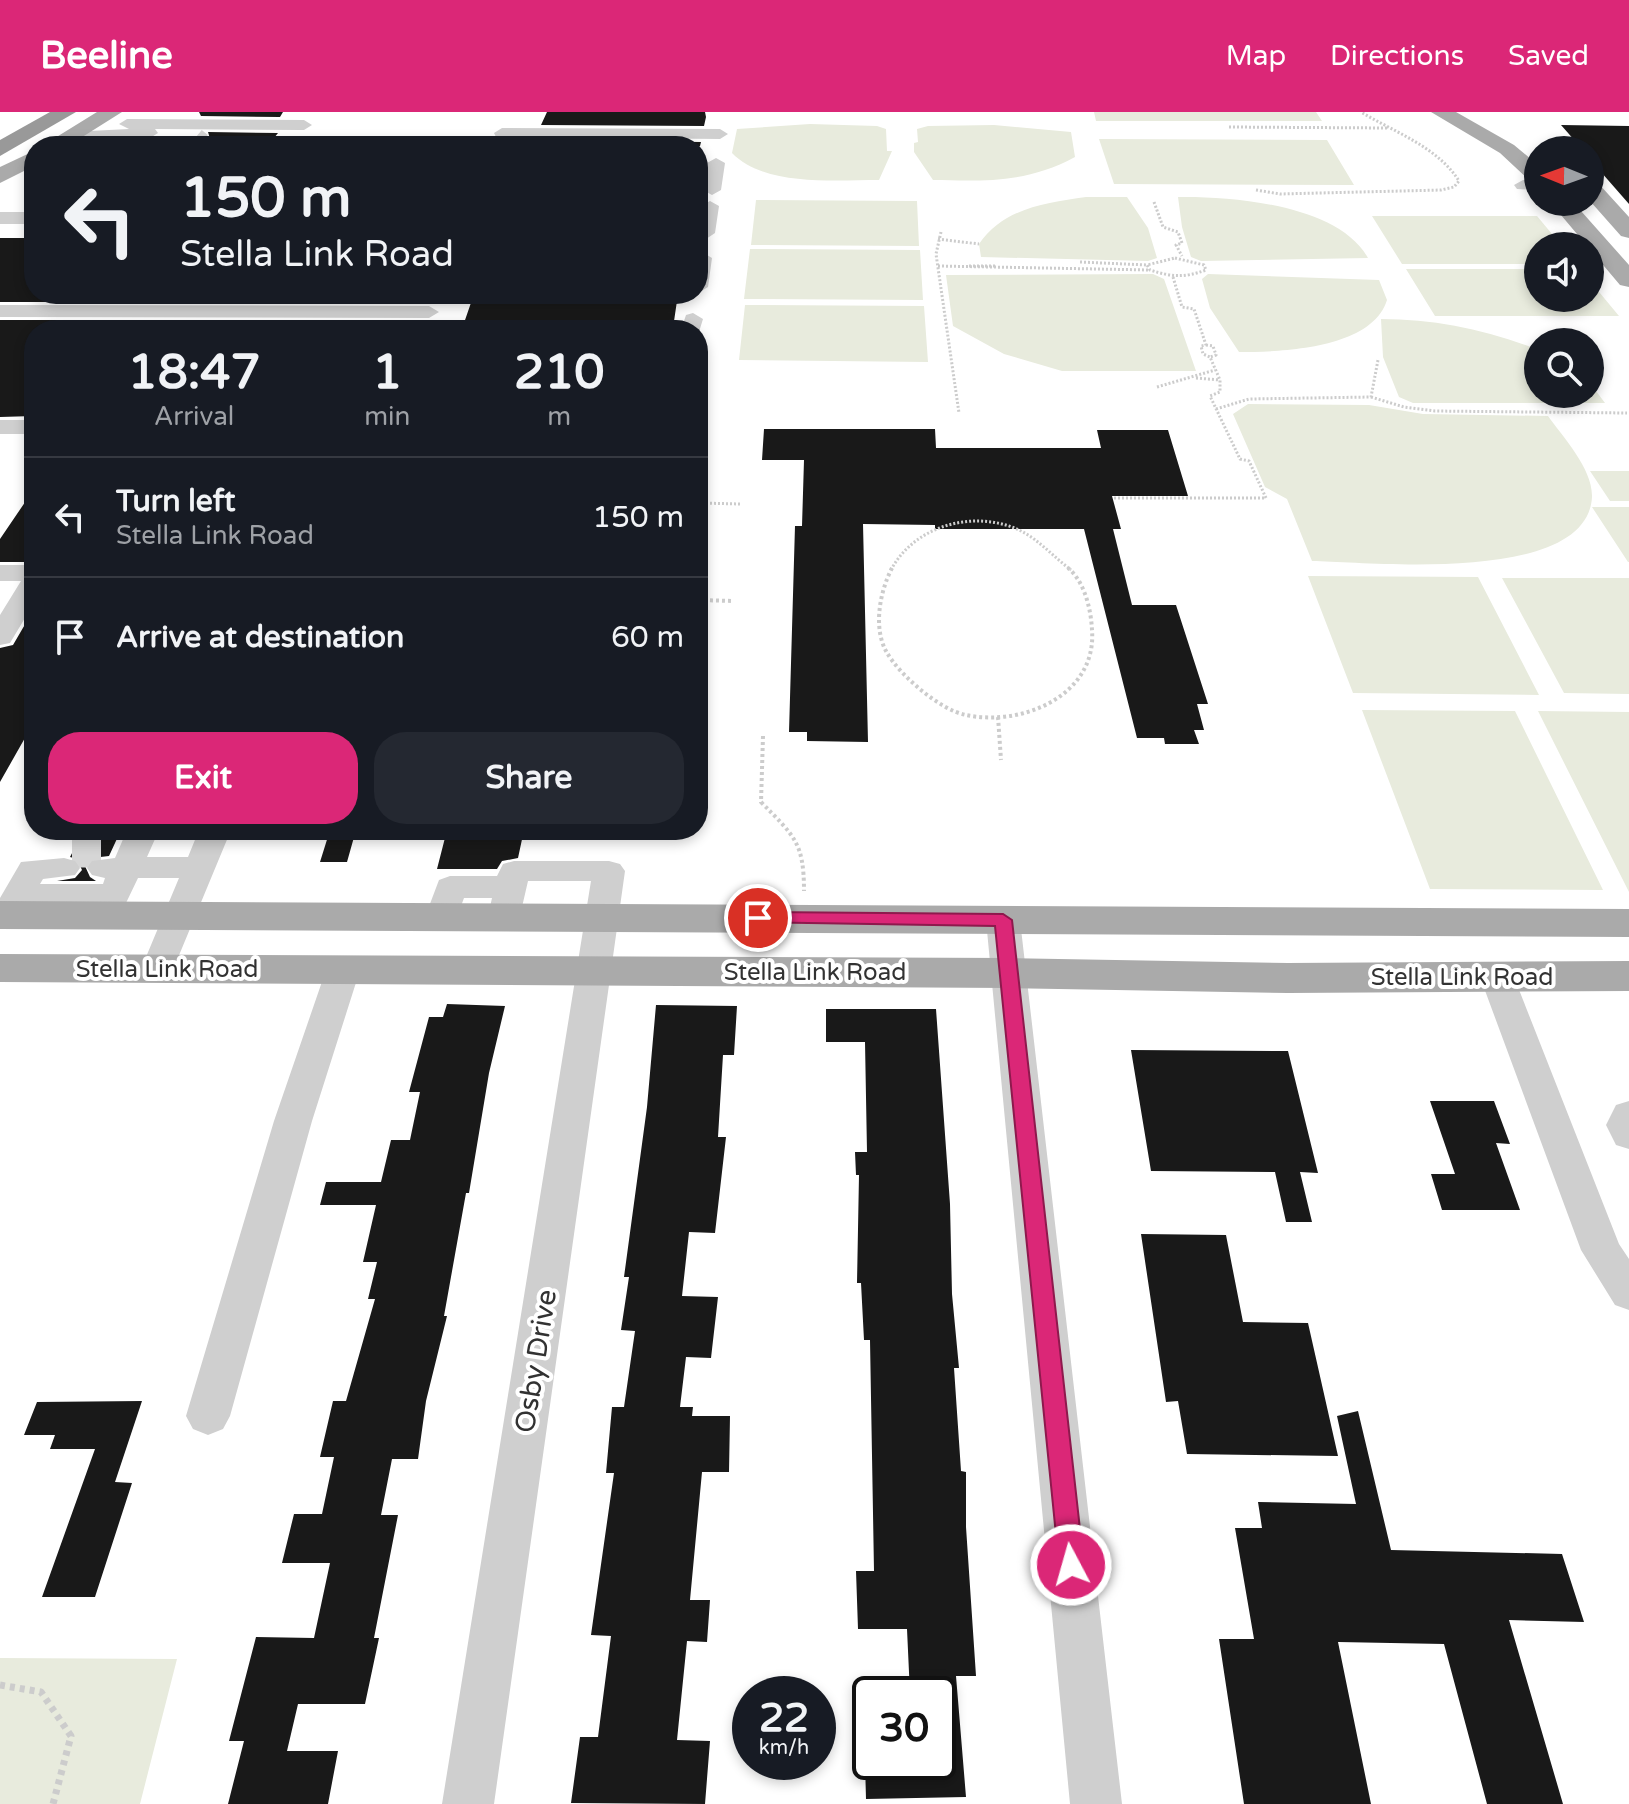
<!DOCTYPE html>
<style>
body{margin:0;font-family:"Varela Round",sans-serif;background:#242831;color:#f1f3f6;height:100vh;display:flex;flex-direction:column;font-size:30px;white-space:nowrap}
*{box-sizing:border-box;margin:0}
p{font-size:26px;color:#9ea1a6}
.icon{flex:none;width:44px;height:44px;fill:none;stroke:currentColor;stroke-width:2;stroke-linecap:round;stroke-linejoin:round}
.map{position:relative;flex:1;overflow:hidden}
.panel{position:absolute;left:24px;top:208px;width:684px;height:520px;display:flex;flex-direction:column;background:#171b24;border-radius:32px;box-shadow:0 4px 12px #0003}
.panel>*{flex:none}
.banner{position:absolute;left:24px;top:24px;width:684px;height:168px;border-radius:32px;box-shadow:0 4px 12px #0003;background:#171b24;color:#f1f3f6;overflow:hidden}
.needle{width:52px;rotate:271deg}
.buttons{position:absolute;left:1524px;top:24px;display:grid;gap:16px}
.buttons a{display:grid;place-items:center;width:80px;height:80px;border-radius:50%;background:#171b24;box-shadow:0 4px 12px #0003;font-size:40px}
.speed{position:absolute;left:732px;top:1564px;display:flex;gap:16px;font-size:40px;font-weight:700;text-align:center}
.speed>*{display:grid;place-content:center;width:104px;height:104px;border-radius:50%;background:#171b24;box-shadow:0 4px 12px #0003;line-height:1}
.speed small{font-size:20px;font-weight:400}
.speed .limit{border:4px solid #111;border-radius:12px;background:#fff;color:#111}
.pin{position:absolute;display:grid;place-items:center;width:68px;height:68px;color:#fff;margin:-34px;border:4px solid #fff;border-radius:50%;box-shadow:0 2px 8px #0007}
.me{position:absolute;width:88px;margin:-44px;rotate:354deg;stroke-linejoin:round;filter:drop-shadow(0 0 6px #0008)}
.turn{display:flex;align-items:center;gap:28px;height:168px;padding:0 24px;font-size:36px}
.turn .icon{width:104px;height:104px;stroke-width:2.5}
.turn b{display:block;font-size:56px;line-height:68px}
.eta{display:flex;justify-content:space-evenly;align-items:center;height:136px;text-align:center}
.eta b{font-size:48px;font-weight:700;line-height:56px}
.action{display:flex;gap:16px;margin-top:auto;padding:16px 24px}
.action a{flex:1;height:92px;border-radius:32px;background:#db2777;color:#fff;font-size:32px;font-weight:700;line-height:92px;text-align:center}
.action a+a{background:#242831;color:#f1f3f6}
ul{padding:0;list-style:none}
li{display:flex;align-items:center;gap:24px;height:120px;padding:0 24px;border-top:2px solid #363941}
li div{flex:1}
li b{display:block;font-size:30px}
li em{font-style:normal}
header{display:flex;align-items:center;gap:48px;box-sizing:border-box;height:112px;padding:0 40px;background:#db2777;color:#fff}
header strong{font-size:38px}
nav{display:flex;gap:44px;margin-inline-start:auto;font-size:28px}
.map>svg:first-child{display:block}
</style>
<header>
<strong>Beeline</strong>
<nav><a>Map</a><a>Directions</a><a>Saved</a></nav>
</header>
<div class="map">
<svg width="1629" height="1692" viewBox="0 0 1629 1692">
<rect width="100%" height="100%" fill="#fff"/>
<!-- green -->
<path fill="#e8ebdd" d="M1094 0H1316L1322 9H1096Z
M810 12 877 14 886 17 887 39H892L879 68C836 68 765 75 732 41L737 17Z
M994 13 1071 20 1075 45C1027 71 986 69 933 68L914 40V31L918 30 917 17 928 14Z
M1099 27 1327 28 1354 73 1114 72Z
M1086 85H1127L1148 116 1157 146 1148 149 981 145 979 132C1004 96 1045 91 1086 85Z
M1178 85C1233 84 1339 93 1368 146L1201 149 1191 145 1182 115Z
M756 88 917 89 919 134 751 133Z
M1372 104H1537L1562 134H1538V152H1402Z
M750 137 920 138 923 188 744 187Z
M1406 157H1538V186H1590V169L1619 204H1435Z
M1153 162 1164 167 1196 259H1062L1004 242 953 214 946 163Z
M1208 162 1379 168 1387 188C1372 237 1281 240 1239 240L1210 196 1202 167Z
M745 193 924 194 928 250 739 248Z
M1381 207C1433 207 1482 217 1531 235L1538 238V282H1590V271L1605 291H1413L1399 285 1383 245Z
M1248 292 1369 293 1423 302 1548 304C1563 325 1593 357 1592 385 1587 473 1371 450 1312 449L1287 387 1265 375 1233 302Z
M1590 359H1629V389H1610Z
M1592 395H1629V450H1628Z
M1308 464 1478 465 1539 583 1353 581Z
M1502 466H1629V582L1564 581Z
M1362 598 1515 599 1603 778 1430 777Z
M1538 599 1629 600V780Z
M0 1546 177 1547 140 1692H0Z"/>
<!-- building -->
<path fill="#191919" d="M199 0H283L280 5 201 4Z
M547 0H705L706 5 704 14 541 13Z
M1561 13 1629 14V92L1601 60H1590V38H1583Z
M208 20 278 21 270 31 211 30Z
M534 28 701 30 700 34H531Z
M0 126H34V182H148L142 190H0Z
M336 182H397L393 191H331Z
M474 182H678L673 216 476 214 477 211H464Z
M0 208H129L122 218H34V304L0 305Z
M323 209H386L382 218H318Z
M764 317H935L936 336H1101L1097 318H1168L1188 384H1112L1121 417H1113L1132 493H1176L1208 592H1197L1204 618H1194L1199 632H1165L1164 626H1137L1084 417H935V413L863 412 868 630 807 629V620H789L795 414H802L804 348H762Z
M34 377V450H0V427Z
M34 497V610L0 670V536L13 533Z
M84 718H121L109 744 92 746 85 754 90 765 96 769H57L75 766 82 758 77 747 70 745Z
M330 718H356L347 750H320Z
M447 718H524L518 746 502 749 497 757H437Z
M447 892 505 894 489 961 469 1081H466L444 1204H447L426 1289 418 1347H392L381 1403H398L374 1526H379L365 1592H298L287 1639H338L328 1692H228L244 1629H229L256 1525 314 1526 330 1451H282L294 1402H322L334 1345H320L333 1289H346L375 1187H368L377 1150H363L376 1093H320L326 1070H381L391 1028H410L420 980H409L429 905H443Z
M656 893 737 894 734 943H723L718 1025H726L715 1121 689 1120 682 1184 718 1185 711 1246 686 1245 680 1295H693L692 1304H730L729 1360H702L690 1488H710L707 1530 687 1529 677 1628 710 1629 705 1692 571 1691 580 1625H598L611 1524 591 1523 614 1361H606L612 1295H624L635 1219 621 1218 629 1165H624L647 995Z
M826 897H936L950 1092 952 1182 959 1256H954L961 1359 966 1360V1415L976 1564H956L966 1685 866 1687 865 1650H938V1582H910L907 1517H858L856 1459H874L870 1228H864L861 1171H857L859 1063H856L855 1040H867L865 930H826Z
M1131 938 1288 939 1318 1061 1300 1060 1312 1110H1286L1275 1060 1151 1059Z
M1430 989H1494L1510 1032 1496 1031 1520 1098H1442L1431 1062H1455Z
M1141 1122 1226 1123 1243 1210 1308 1211 1338 1344 1187 1342 1178 1289 1166 1290Z
M142 1289 115 1370 132 1371 95 1485H42L95 1337H50L55 1323H24L37 1290Z
M1358 1299 1391 1438 1562 1442 1584 1510 1509 1508 1563 1692H1487L1444 1532 1338 1530 1371 1692H1244L1219 1527H1254L1235 1416H1262L1258 1390 1356 1392 1337 1304Z"/>
<g fill="none" stroke-linecap="round" stroke-linejoin="round">
<!-- minor-tunnel-far1 -->
<path stroke="#d6d6d6" stroke-width="18" stroke-dasharray="18 9" stroke-linecap="butt" d="M196 25 202 30"/>
<!-- minor-tunnel -->
<path stroke="#d6d6d6" stroke-width="29" stroke-dasharray="29 15" stroke-linecap="butt" d="M72 741H110"/>
<!-- path-far2 -->
<path stroke="#ccc" stroke-width="3" stroke-dasharray="2 2" stroke-linecap="butt" d="M1229 15 1388 16
M1256 78 1280 82 1441 78 1454 75 1459 69C1438 35 1394 20 1361 0
M1154 90 1163 115 1178 120 1182 131 1176 133 1182 144
M941 120 936 142 959 301
M938 127 979 132
M1175 146 1204 153 1206 158C1184 166 1172 165 1150 158L1147 153Z
M1080 150 1147 153
M938 154 1150 158
M969 154H996
M1206 233 1213 234 1216 243 1210 245
M1196 266 1220 268
M1157 275 1215 258
M1371 285 1404 295 1435 299 1627 301
M1216 297 1249 287 1371 285 1378 248
M1114 386H1266L1249 349 1240 347 1210 284 1220 280V268L1210 245 1203 242 1201 234 1206 233 1194 197 1182 195 1173 165
M698 391 741 392
M891 458C915 412 977 397 1021 419 1039 428 1055 446 1071 458"/>
<!-- path-far1 -->
<path stroke="#ccc" stroke-width="4" stroke-dasharray="3 3" stroke-linecap="butt" d="M892 456C880 479 873 515 886 539 899 563 940 598 966 603 1023 615 1097 583 1092 518 1091 498 1085 470 1068 456
M698 488 733 489
M998 605 1001 648
M763 624 761 690C794 724 804 730 804 779"/>
<!-- path -->
<path stroke="#ccc" stroke-width="7" stroke-dasharray="5 5" stroke-linecap="butt" d="M0 1573 41 1580 71 1624 53 1692"/>
<!-- minor -->
<path fill="#cfcfcf" fill-rule="evenodd" d="M127 7 304 8 312 13 304 18 155 17 158 21 150 26 89 29 81 24 89 19 129 17 119 12Z
M502 16 720 17 728 22 720 27 496 25 494 21Z
M375 25 383 30 381 34H363L369 26Z
M716 46 725 51 721 78 712 83 703 78 707 51Z
M1523 68H1538V78L1517 77 1514 73Z
M710 89 719 94 715 121 706 127 698 123 701 94Z
M0 100H34V112H0Z
M702 140 712 146 708 175 698 181V141Z
M0 193 429 194 439 200 429 206 0 205Z
M693 201 703 207 698 223V218H681L686 203Z
M0 308H34V322H0Z
M0 453H34V491L10 531 0 533V503L21 469H0Z
M127 718H159L147 745H188L199 718H231L170 865 158 869 146 865 141 857 179 766H138L126 791 114 794H28L21 807 9 810 0 807V786L21 750 64 746 75 749 80 756 75 763 43 767 40 772H103L105 766 92 763 87 756 92 749 115 746Z
M514 749H609L620 752 625 759 494 1692H442L591 769H528L522 795 518 803 506 806 494 803 490 795 492 786H464L454 813 442 816 430 813 425 805 439 768 450 764H497L503 752Z
M1003 797 1015 800 1020 808 1122 1692H1070L986 808 991 800Z
M343 846 355 850 360 858 312 1009 230 1304 223 1317 208 1323 193 1317 186 1304 274 1009 326 858 331 850Z
M1497 853 1509 857 1514 865 1619 1132 1629 1147V1198L1615 1193 1581 1138 1480 865 1485 857Z
M1629 989V1037L1616 1033 1606 1013 1616 993Z"/>
<!-- major -->
<path fill="#aaa" fill-rule="evenodd" d="M97 0H122L68 34H42Z
M1431 0H1456L1514 33 1538 53V71L1530 69 1500 41Z
M34 39V54L0 71V55Z
M1590 69 1598 71 1629 105V126L1621 124 1590 89Z
M1550 90H1573L1629 153V175L1620 173Z
M0 789 1629 797V825L0 817Z
M0 842 1009 846 1288 851 1629 849V879L1288 881 1009 876 0 870Z"/>
<!-- highway -->
<path fill="#999" fill-rule="evenodd" d="M50 0H76L0 44V28Z"/>
</g>
<!-- route -->
<path fill="#db2777" stroke="#8e194d" stroke-width="2" d="M758 800 1003 802 1012 808 1084 1453 1080 1461 1071 1465 1063 1461 1059 1453 995 814 751 810 749 806 751 802Z"/>
<g text-anchor="middle" stroke-width="8" stroke-linejoin="round" paint-order="stroke">
<!-- street labels -->
<g font-size="24" fill="#323232" stroke="#fff">
<text x="167" y="865">Stella Link Road</text>
<text x="815" y="868">Stella Link Road</text>
<text x="1462" y="873">Stella Link Road</text>
</g>
<!-- near-street labels -->
<g font-size="28" fill="#323232" stroke="#fff">
<text transform="translate(535 1249) rotate(-81)" y="10">Osby Drive</text>
</g>
</g>
</svg>
<div class="buttons">
<a><svg class="needle" viewBox="-14 -14 28 28"><path d="M0-13l5 13h-10z" fill="#e53935"/><path d="M0 13l5-13h-10z" fill="#9ea1a6"/></svg></a>
<a><svg class="icon" aria-label="sound" viewBox="0 0 24 24"><path d="M4 9h4l5-4v14l-5-4H4zM17 9q2 3 0 6"/></svg></a>
<a><svg class="icon" aria-label="search" viewBox="0 0 24 24"><circle cx="10" cy="10" r="6"/><path d="M15 15l6 6"/></svg></a>
</div>
<div class="speed"><div>22<small>km/h</small></div><div class="limit">30</div></div>
<div class="pin" style="left:758px;top:806px;background:#d93025"><svg class="icon" aria-label="arrive" viewBox="0 0 24 24"><path d="M6 21V4h12l-3 4 3 4H6"/></svg></div>
<svg class="me" style="left:1071px;top:1453px" viewBox="-20 -20 40 40"><circle r="17" fill="#db2777" stroke="#fff" stroke-width="3"/><path d="M0-11L8 9 0 5-8 9z" fill="#fff"/></svg>
<div class="banner">
<div class="turn"><svg class="icon" aria-label="left" viewBox="0 0 24 24"><path d="M17 20v-9H6M10 6l-5 5 5 5"/></svg><div><b>150 m</b>Stella Link Road</div></div>
</div>
<section class="panel">
<div class="eta">
<div><b>18:47</b><p>Arrival</p></div>
<div><b>1</b><p>min</p></div>
<div><b>210</b><p>m</p></div>
</div>
<ul>
<li><svg class="icon" aria-label="left" viewBox="0 0 24 24"><path d="M17 20v-9H6M10 6l-5 5 5 5"/></svg><div><b>Turn left</b><p>Stella Link Road</p></div><em>150 m</em></li>
<li><svg class="icon" aria-label="arrive" viewBox="0 0 24 24"><path d="M6 21V4h12l-3 4 3 4H6"/></svg><div><b>Arrive at destination</b></div><em>60 m</em></li>
</ul>
<div class="action"><a>Exit</a><a>Share</a></div>
</section>
</div>
